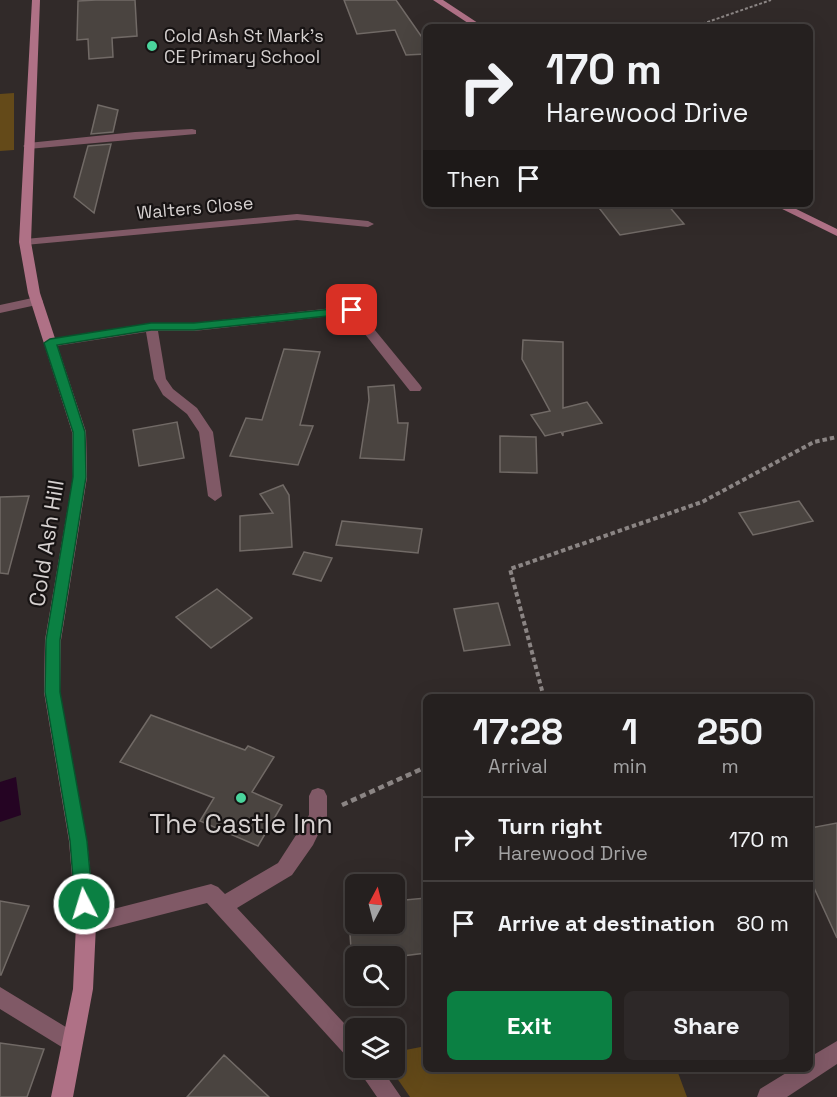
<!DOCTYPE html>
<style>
body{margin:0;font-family:"Space Grotesk",sans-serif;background:#2d2828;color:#f1f3f6;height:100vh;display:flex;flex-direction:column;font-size:22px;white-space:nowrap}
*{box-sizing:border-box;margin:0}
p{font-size:20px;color:#a3a3a4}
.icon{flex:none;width:33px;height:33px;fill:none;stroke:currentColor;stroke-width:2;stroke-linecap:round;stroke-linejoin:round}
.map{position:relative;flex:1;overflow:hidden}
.drawer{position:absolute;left:423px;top:694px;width:390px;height:378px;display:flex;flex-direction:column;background:#25201f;border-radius:9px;box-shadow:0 6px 24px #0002,0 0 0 2px #423e3d}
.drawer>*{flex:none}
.top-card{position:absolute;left:423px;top:24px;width:390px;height:183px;border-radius:9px;box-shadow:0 6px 24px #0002,0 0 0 2px #423e3d;background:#25201f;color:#f1f3f6;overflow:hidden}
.needle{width:39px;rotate:7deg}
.fabs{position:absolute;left:345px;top:874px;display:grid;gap:12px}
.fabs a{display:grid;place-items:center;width:60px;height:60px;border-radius:9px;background:#25201f;box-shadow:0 6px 24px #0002,0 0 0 2px #423e3d;font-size:30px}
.pin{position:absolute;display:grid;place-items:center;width:51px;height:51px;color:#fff;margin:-26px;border-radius:12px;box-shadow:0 3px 9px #0006}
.me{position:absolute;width:66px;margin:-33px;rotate:355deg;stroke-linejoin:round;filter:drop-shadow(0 0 4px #0008)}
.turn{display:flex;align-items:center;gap:21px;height:126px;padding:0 24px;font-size:27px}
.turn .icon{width:78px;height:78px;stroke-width:2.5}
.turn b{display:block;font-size:42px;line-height:51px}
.then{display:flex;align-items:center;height:57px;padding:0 24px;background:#0003;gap:12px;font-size:22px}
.eta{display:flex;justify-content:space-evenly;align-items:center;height:102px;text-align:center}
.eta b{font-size:36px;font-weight:600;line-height:42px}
.cta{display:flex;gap:12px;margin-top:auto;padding:12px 24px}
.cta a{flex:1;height:69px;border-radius:9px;background:#0b8043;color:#fff;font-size:24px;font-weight:600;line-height:69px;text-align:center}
.cta a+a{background:#2d2828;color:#f1f3f6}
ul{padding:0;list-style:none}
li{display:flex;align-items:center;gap:18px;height:84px;padding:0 24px;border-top:2px solid #423e3d}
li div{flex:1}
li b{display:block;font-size:22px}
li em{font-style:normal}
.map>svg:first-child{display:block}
</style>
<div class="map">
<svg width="837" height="1097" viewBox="0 0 837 1097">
<rect width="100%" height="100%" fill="#312a29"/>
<!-- green -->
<path fill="#644a19" d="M14 93V150L0 151V94Z
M426 1046V1070H677L687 1097H410L390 1068H394L395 1052Z"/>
<!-- water -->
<path fill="#250423" d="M16 777 21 815 0 822V782Z"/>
<!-- building -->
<path fill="#4a4440" stroke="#716a66" stroke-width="1.5" d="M96 0H135L137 36 112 38 113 57 89 59 88 39 77 40 78 1Z
M344 0H396L426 43V54L406 55 395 30 357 34Z
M98 105 118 110 113 132 91 134Z
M111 144 94 213 74 197 88 146Z
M596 204H667L684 224 620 235Z
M523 340 563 342V408L587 402 602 423 563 432V436L561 432 545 436 531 415 550 411 522 359Z
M284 349 320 352 300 425 313 426 298 465 230 456 246 418 262 420Z
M394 385 398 423H408L404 460 360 458 369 400 368 387Z
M177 422 184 458 139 466 133 430Z
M500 436 536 437 537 473 500 472Z
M283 485 289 495 292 547 240 551V516L273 513 260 494Z
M29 496 8 574 0 573V497Z
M799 501 813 521 753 535 739 513Z
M342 521 422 529 418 553 336 545Z
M304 552 332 558 321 581 293 574Z
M217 589 252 618 211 648 176 617Z
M498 603 510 645 464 651 454 609Z
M151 715 245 750 248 746 274 757 252 792 282 805 258 846 200 821 214 798 120 762Z
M837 823V938L810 879V828Z
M426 898V953L394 957H356V962L352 963 348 905H356V924H394V901Z
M0 901 29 906 1 975H0Z
M0 1043 44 1049 27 1097H0Z
M224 1055 269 1097H187Z"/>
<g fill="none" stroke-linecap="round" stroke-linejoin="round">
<!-- path-far2 -->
<path stroke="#8b8584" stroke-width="2" stroke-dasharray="3 2" stroke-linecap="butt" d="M693 27 771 0"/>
<!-- path-far1 -->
<path stroke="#8b8584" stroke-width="4" stroke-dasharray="4.5 3" stroke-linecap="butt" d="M544 698 510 569 702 502 814 442 837 437"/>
<!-- path -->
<path stroke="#8b8584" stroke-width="4.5" stroke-dasharray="6 4" stroke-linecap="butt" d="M342 805 426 767"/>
<!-- lane -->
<path fill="#805966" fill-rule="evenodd" d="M192 129 196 130V134L28 149 23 146 28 143 135 132Z
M0 987 79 1035 82 1042 79 1049 72 1052 65 1049 0 1009Z"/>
<!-- street -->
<path fill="#805966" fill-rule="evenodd" d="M297 214 368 221 374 224 368 227 297 220 25 245 19 242 25 239Z
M37 297 43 301 41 304 0 313V305Z
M352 306 356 307 420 385 422 388 420 391H410L349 314 194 331H158L166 379 173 389 197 408 213 432 222 496 215 501 208 496 199 432 187 414 163 395 154 379 146 332 50 347 44 343 50 339 151 323H194Z
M318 788 324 790 327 796V816L313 845 292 875 237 908 356 1036V1062L349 1059 207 903 86 934 79 932 76 925 79 918 86 916 211 884 218 887 225 894 278 863 309 815V796L312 790Z
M837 1041V1064L787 1097H757L760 1089 791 1070H810V1057Z
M357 1068H381L401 1097H377Z"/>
<!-- secondary -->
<path fill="#af7186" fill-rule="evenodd" d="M32 0H40L31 242 40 293 86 432 87 477 61 640 60 692 87 841 96 925 93 989 73 1097H51L73 989 76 925 69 841 44 692 45 640 73 477 72 432 28 293 19 242Z
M433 0H443L484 27H474Z
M772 204H786L837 229V236Z"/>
</g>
<!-- route -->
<path fill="#0b8043" stroke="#07532c" stroke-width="1.5" d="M352 307 356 308V313L194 330H151L57 345 85 432 86 477 60 640V692L87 841 93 904 90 910 84 913 78 910 75 904 70 841 45 692 46 640 73 477V432L44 343 50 339 151 323H194Z"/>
<!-- markers -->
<g fill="#4ad49c" stroke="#171313" stroke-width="2">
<circle cx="152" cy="46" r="6"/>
<circle cx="241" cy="798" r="6"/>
</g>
<g text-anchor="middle" stroke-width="4.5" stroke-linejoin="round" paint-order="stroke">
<!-- far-poi labels -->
<g font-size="18" fill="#d6d1d0" stroke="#171313" text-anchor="start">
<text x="164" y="42">Cold Ash St Mark's<tspan x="164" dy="21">CE Primary School</tspan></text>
</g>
<!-- far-street labels -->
<g font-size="18" fill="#d6d1d0" stroke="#171313">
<text transform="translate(195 208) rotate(-5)" y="6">Walters Close</text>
</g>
<!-- street labels -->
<g font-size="22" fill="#d6d1d0" stroke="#171313">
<text transform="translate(46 543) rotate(-81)" y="8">Cold Ash Hill</text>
</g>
<!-- near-poi labels -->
<g font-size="27" fill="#d6d1d0" stroke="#171313">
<text x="241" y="833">The Castle Inn</text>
</g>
</g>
</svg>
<div class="fabs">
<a><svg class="needle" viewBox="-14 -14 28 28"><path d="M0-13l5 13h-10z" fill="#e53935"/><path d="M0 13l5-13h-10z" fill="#a3a3a4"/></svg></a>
<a><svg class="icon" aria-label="search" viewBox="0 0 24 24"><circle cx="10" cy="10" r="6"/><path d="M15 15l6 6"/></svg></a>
<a><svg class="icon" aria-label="layers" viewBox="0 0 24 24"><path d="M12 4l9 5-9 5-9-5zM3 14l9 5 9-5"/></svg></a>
</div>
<div class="pin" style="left:352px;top:310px;background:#d93025"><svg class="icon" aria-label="arrive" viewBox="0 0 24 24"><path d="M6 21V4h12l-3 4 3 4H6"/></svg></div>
<svg class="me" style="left:84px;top:904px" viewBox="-20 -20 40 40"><circle r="17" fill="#0b8043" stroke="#fff" stroke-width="3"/><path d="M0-11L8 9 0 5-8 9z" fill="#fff"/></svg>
<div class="top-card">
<div class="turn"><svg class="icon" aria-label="right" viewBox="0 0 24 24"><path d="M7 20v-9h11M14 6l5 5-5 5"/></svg><div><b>170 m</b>Harewood Drive</div></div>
<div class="then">Then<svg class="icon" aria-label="arrive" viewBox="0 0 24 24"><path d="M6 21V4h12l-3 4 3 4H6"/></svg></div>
</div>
<section class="drawer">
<div class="eta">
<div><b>17:28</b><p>Arrival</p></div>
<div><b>1</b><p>min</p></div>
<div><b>250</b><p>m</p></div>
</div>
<ul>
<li><svg class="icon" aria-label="right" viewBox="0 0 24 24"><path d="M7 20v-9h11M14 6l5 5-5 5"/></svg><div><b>Turn right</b><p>Harewood Drive</p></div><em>170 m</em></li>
<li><svg class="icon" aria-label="arrive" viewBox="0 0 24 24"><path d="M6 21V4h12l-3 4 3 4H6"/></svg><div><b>Arrive at destination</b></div><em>80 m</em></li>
</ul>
<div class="cta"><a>Exit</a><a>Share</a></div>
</section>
</div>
